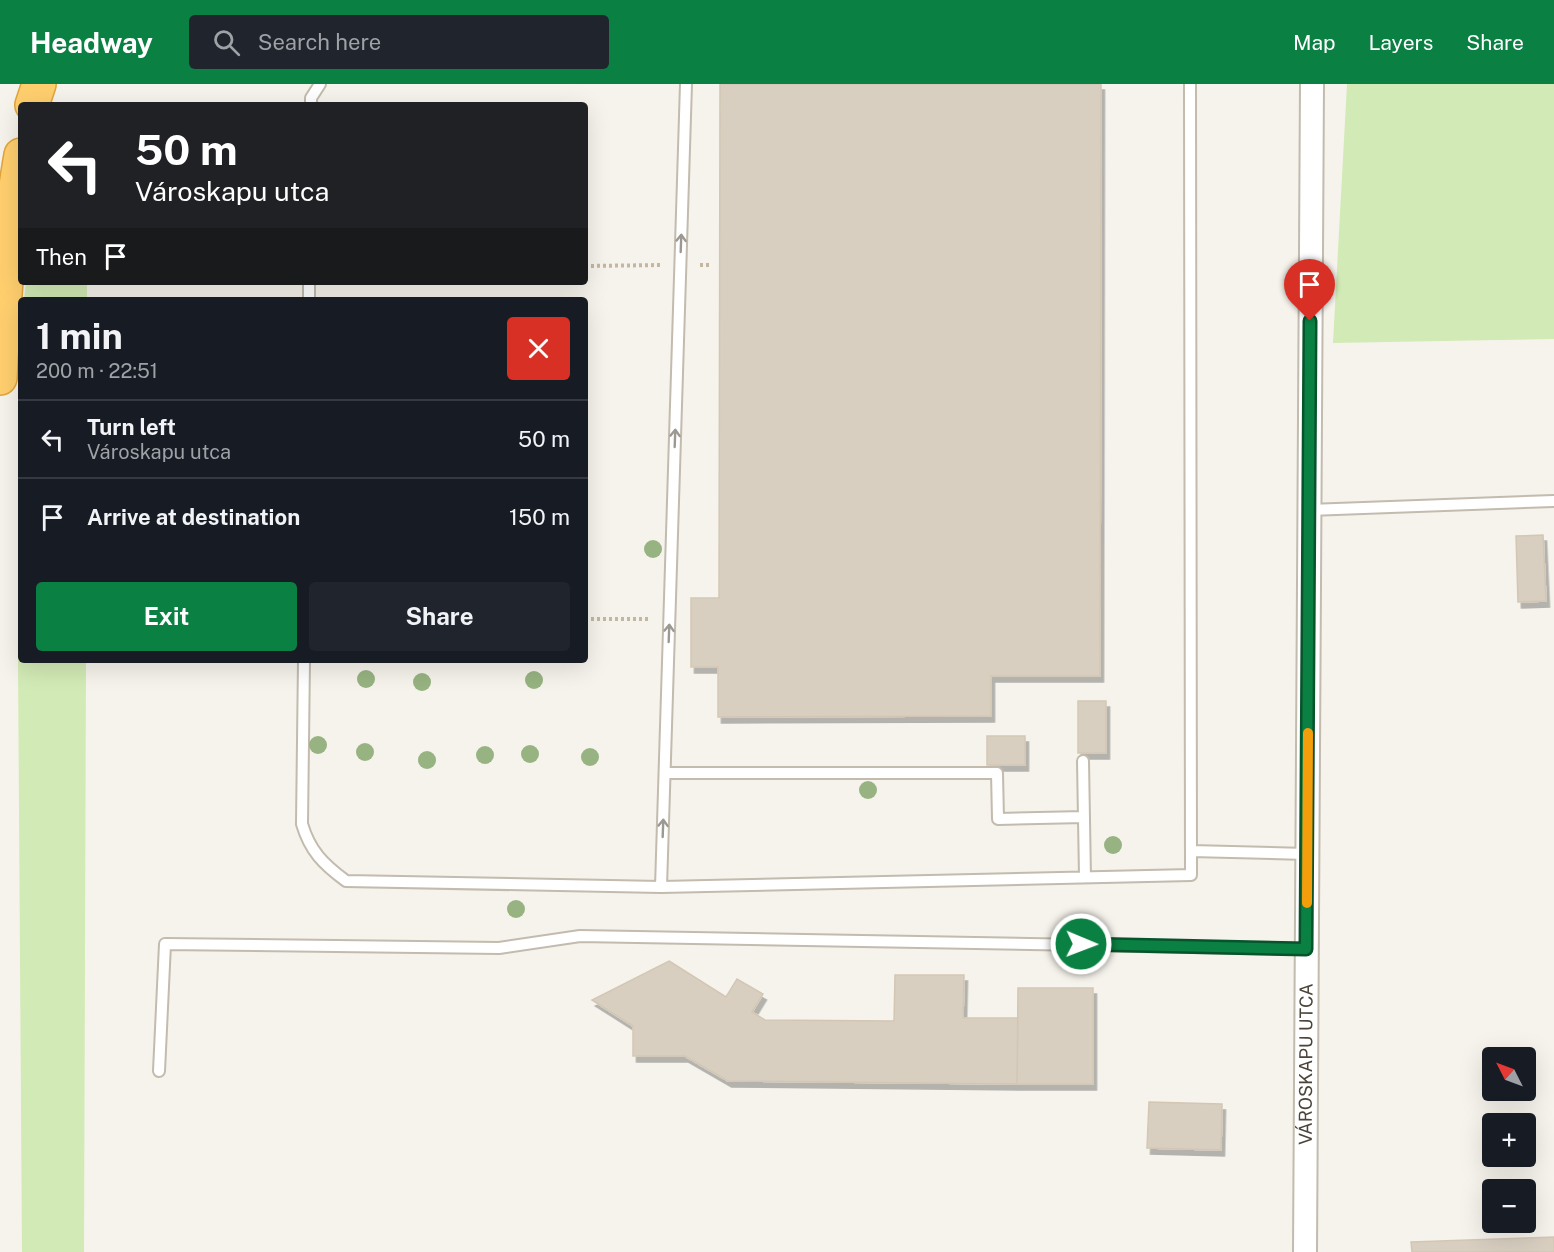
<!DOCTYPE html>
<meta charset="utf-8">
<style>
body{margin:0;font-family:"Public Sans",sans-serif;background:#20242c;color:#f1f3f6;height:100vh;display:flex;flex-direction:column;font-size:22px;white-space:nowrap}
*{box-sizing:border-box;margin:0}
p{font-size:20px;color:#9ea1a6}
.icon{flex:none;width:33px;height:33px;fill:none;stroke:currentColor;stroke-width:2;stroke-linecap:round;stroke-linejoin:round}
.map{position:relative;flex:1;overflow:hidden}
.sheet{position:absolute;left:18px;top:213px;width:570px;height:366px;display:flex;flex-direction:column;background:#171b24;border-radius:6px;box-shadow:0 6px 24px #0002}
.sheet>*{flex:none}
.guide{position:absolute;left:18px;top:18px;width:570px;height:183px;border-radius:6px;box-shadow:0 6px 24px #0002;background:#202124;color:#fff;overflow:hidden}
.needle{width:39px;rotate:312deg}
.fabs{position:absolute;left:1482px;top:963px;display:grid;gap:12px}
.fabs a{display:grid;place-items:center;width:54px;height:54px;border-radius:6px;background:#171b24;box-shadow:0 6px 24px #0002;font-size:30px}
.pin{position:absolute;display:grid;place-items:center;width:51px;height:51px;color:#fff;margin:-62px -26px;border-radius:50% 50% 50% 0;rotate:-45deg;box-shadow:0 0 6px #0007}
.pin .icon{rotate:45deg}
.me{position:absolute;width:66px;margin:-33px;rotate:91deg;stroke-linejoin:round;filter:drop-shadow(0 0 4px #0008)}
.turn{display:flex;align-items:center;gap:21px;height:126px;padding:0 18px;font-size:27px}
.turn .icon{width:78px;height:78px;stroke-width:2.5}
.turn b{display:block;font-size:42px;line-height:51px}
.then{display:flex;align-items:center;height:57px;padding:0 18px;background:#0003;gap:12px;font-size:22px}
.round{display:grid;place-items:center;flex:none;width:63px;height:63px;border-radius:6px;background:#20242c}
.summary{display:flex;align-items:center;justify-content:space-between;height:102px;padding:0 18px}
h1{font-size:36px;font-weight:700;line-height:45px}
.primary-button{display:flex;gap:12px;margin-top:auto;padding:12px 18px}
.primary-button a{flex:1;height:69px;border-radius:6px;background:#0b8043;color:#fff;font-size:24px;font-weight:700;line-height:69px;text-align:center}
.primary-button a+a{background:#20242c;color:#f1f3f6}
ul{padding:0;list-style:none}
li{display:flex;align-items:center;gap:18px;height:78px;padding:0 18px;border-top:2px solid #363941}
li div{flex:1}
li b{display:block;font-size:22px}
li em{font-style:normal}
header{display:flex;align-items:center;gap:36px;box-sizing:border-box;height:84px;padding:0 30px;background:#0b8043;color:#fff}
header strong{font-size:28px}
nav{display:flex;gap:33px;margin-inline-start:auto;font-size:21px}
.search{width:420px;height:54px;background:#20242c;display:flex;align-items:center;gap:15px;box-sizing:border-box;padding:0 21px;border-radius:6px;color:#9ea1a6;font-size:22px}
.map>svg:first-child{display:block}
</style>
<header>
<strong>Headway</strong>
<div class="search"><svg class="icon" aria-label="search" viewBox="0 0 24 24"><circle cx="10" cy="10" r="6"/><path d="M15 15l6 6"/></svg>Search here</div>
<nav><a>Map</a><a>Layers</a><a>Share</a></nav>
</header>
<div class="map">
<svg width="1554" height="1168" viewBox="0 0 1554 1168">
<defs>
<filter id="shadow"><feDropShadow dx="3.5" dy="6" stdDeviation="0" flood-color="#0004"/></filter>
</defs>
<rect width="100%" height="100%" fill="#f6f3ec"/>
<!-- green -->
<path fill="#d2eab5" d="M1347 0H1554V255L1333 259Z
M26 198H87V216H24Z
M21 265V576H86L84 1168H22L18 579V324Z"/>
<!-- building -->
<path fill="#d8cfc1" stroke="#d3c7b4" stroke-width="1.5" filter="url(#shadow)" d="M720 0H1101L1100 592H991V632L718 633V583H691V514H719Z
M1543 451 1546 517 1518 518 1516 452Z
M1078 617H1106V669H1078Z
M987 652H1025V681H987Z
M669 877 726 913 737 895 763 910 752 928 765 936 894 937 895 891H964L963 934H1018L1017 1000 728 997 685 972H633V942L592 916Z
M1018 904H1093V1000H1017Z
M1149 1018 1222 1020 1221 1066 1147 1064Z
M1554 1153V1168H1412L1411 1158Z"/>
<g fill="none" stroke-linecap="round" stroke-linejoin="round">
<defs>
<path id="lane" d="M311 21V14L320 0
M309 216V198
M1309 426 1554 417
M304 576 302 740C310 767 323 780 346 797L661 803 1191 791 1190 0
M1083 677 1085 793
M665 689H997L998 735 1084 733
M1191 767 1307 770
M661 803 686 0
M159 987 165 860 499 864 580 852 1306 865"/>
<g id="street">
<path id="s1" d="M1305 1168 1312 0"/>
</g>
<path id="highway" d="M32 21 39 0
M0 294C4 219 8 145 21 71"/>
</defs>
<!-- lane casing -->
<use href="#lane" stroke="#c2bbae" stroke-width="14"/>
<!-- street casing -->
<use href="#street" stroke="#c2bbae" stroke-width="26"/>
<!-- highway casing -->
<use href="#highway" stroke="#e0a43c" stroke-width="36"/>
<!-- path -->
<path stroke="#c4b79f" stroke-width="4" stroke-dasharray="3 3" stroke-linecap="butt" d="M700 181H712
M585 182 662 181
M585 535H650"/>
<!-- lane -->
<use href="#lane" stroke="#fff" stroke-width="10"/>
<!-- street -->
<use href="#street" stroke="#fff" stroke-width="22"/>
<!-- highway -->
<use href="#highway" stroke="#ffcf6e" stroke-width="33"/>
</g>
<!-- trees -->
<g fill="#97b381">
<circle cx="653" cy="465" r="9"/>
<circle cx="366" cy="595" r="9"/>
<circle cx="534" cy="596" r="9"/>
<circle cx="422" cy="598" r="9"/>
<circle cx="318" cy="661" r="9"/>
<circle cx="365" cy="668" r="9"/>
<circle cx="530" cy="670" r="9"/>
<circle cx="485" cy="671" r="9"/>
<circle cx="590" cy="673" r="9"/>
<circle cx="427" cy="676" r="9"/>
<circle cx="868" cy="706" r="9"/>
<circle cx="1113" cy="761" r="9"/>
<circle cx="516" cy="825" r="9"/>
</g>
<!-- one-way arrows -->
<defs><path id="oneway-shaft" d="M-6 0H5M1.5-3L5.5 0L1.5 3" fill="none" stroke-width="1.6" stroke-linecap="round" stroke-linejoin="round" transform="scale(1.5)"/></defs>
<g stroke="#9c9892">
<use href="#oneway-shaft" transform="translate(681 159) rotate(-88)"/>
<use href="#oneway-shaft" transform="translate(675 354) rotate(-88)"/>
<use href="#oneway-shaft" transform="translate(669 549) rotate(-88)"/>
<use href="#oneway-shaft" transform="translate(663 744) rotate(-88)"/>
</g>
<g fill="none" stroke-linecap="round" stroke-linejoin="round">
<defs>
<path id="route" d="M1081 860 1306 865 1310 237"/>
</defs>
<!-- route casing -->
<use href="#route" stroke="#07532c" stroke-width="15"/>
<!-- route -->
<use href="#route" stroke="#0b8043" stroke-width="10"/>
<!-- slow -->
<path stroke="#f59e0b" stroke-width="10" d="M1307 819 1308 649"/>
</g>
<g text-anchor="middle" stroke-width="4.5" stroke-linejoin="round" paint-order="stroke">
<!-- street labels -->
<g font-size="18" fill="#4b4439" stroke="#fff">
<text dy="6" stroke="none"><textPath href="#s1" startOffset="188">VÁROSKAPU UTCA</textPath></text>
</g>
</g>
</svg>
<div class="fabs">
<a><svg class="needle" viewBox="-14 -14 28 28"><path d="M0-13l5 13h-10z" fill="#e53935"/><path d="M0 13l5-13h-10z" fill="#9ea1a6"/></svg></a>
<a>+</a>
<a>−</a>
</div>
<div class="pin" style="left:1310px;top:237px;background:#d93025"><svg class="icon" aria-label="arrive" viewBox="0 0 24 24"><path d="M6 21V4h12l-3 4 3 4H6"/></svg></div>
<svg class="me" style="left:1081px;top:860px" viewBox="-20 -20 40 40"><circle r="17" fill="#0b8043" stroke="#fff" stroke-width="3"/><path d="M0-11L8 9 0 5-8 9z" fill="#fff"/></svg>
<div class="guide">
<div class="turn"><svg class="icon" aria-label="left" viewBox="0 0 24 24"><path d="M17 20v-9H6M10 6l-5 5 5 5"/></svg><div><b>50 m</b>Városkapu utca</div></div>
<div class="then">Then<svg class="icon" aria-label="arrive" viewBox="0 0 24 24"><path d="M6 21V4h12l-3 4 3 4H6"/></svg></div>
</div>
<section class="sheet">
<div class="summary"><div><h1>1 min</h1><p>200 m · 22:51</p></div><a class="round" style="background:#d93025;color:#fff"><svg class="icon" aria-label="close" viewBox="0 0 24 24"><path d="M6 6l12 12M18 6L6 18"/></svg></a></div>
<ul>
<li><svg class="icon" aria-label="left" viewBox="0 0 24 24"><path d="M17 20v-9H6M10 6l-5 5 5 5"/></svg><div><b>Turn left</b><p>Városkapu utca</p></div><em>50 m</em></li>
<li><svg class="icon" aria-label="arrive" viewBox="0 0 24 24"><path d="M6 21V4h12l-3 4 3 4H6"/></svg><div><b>Arrive at destination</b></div><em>150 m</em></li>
</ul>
<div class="primary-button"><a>Exit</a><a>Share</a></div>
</section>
</div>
